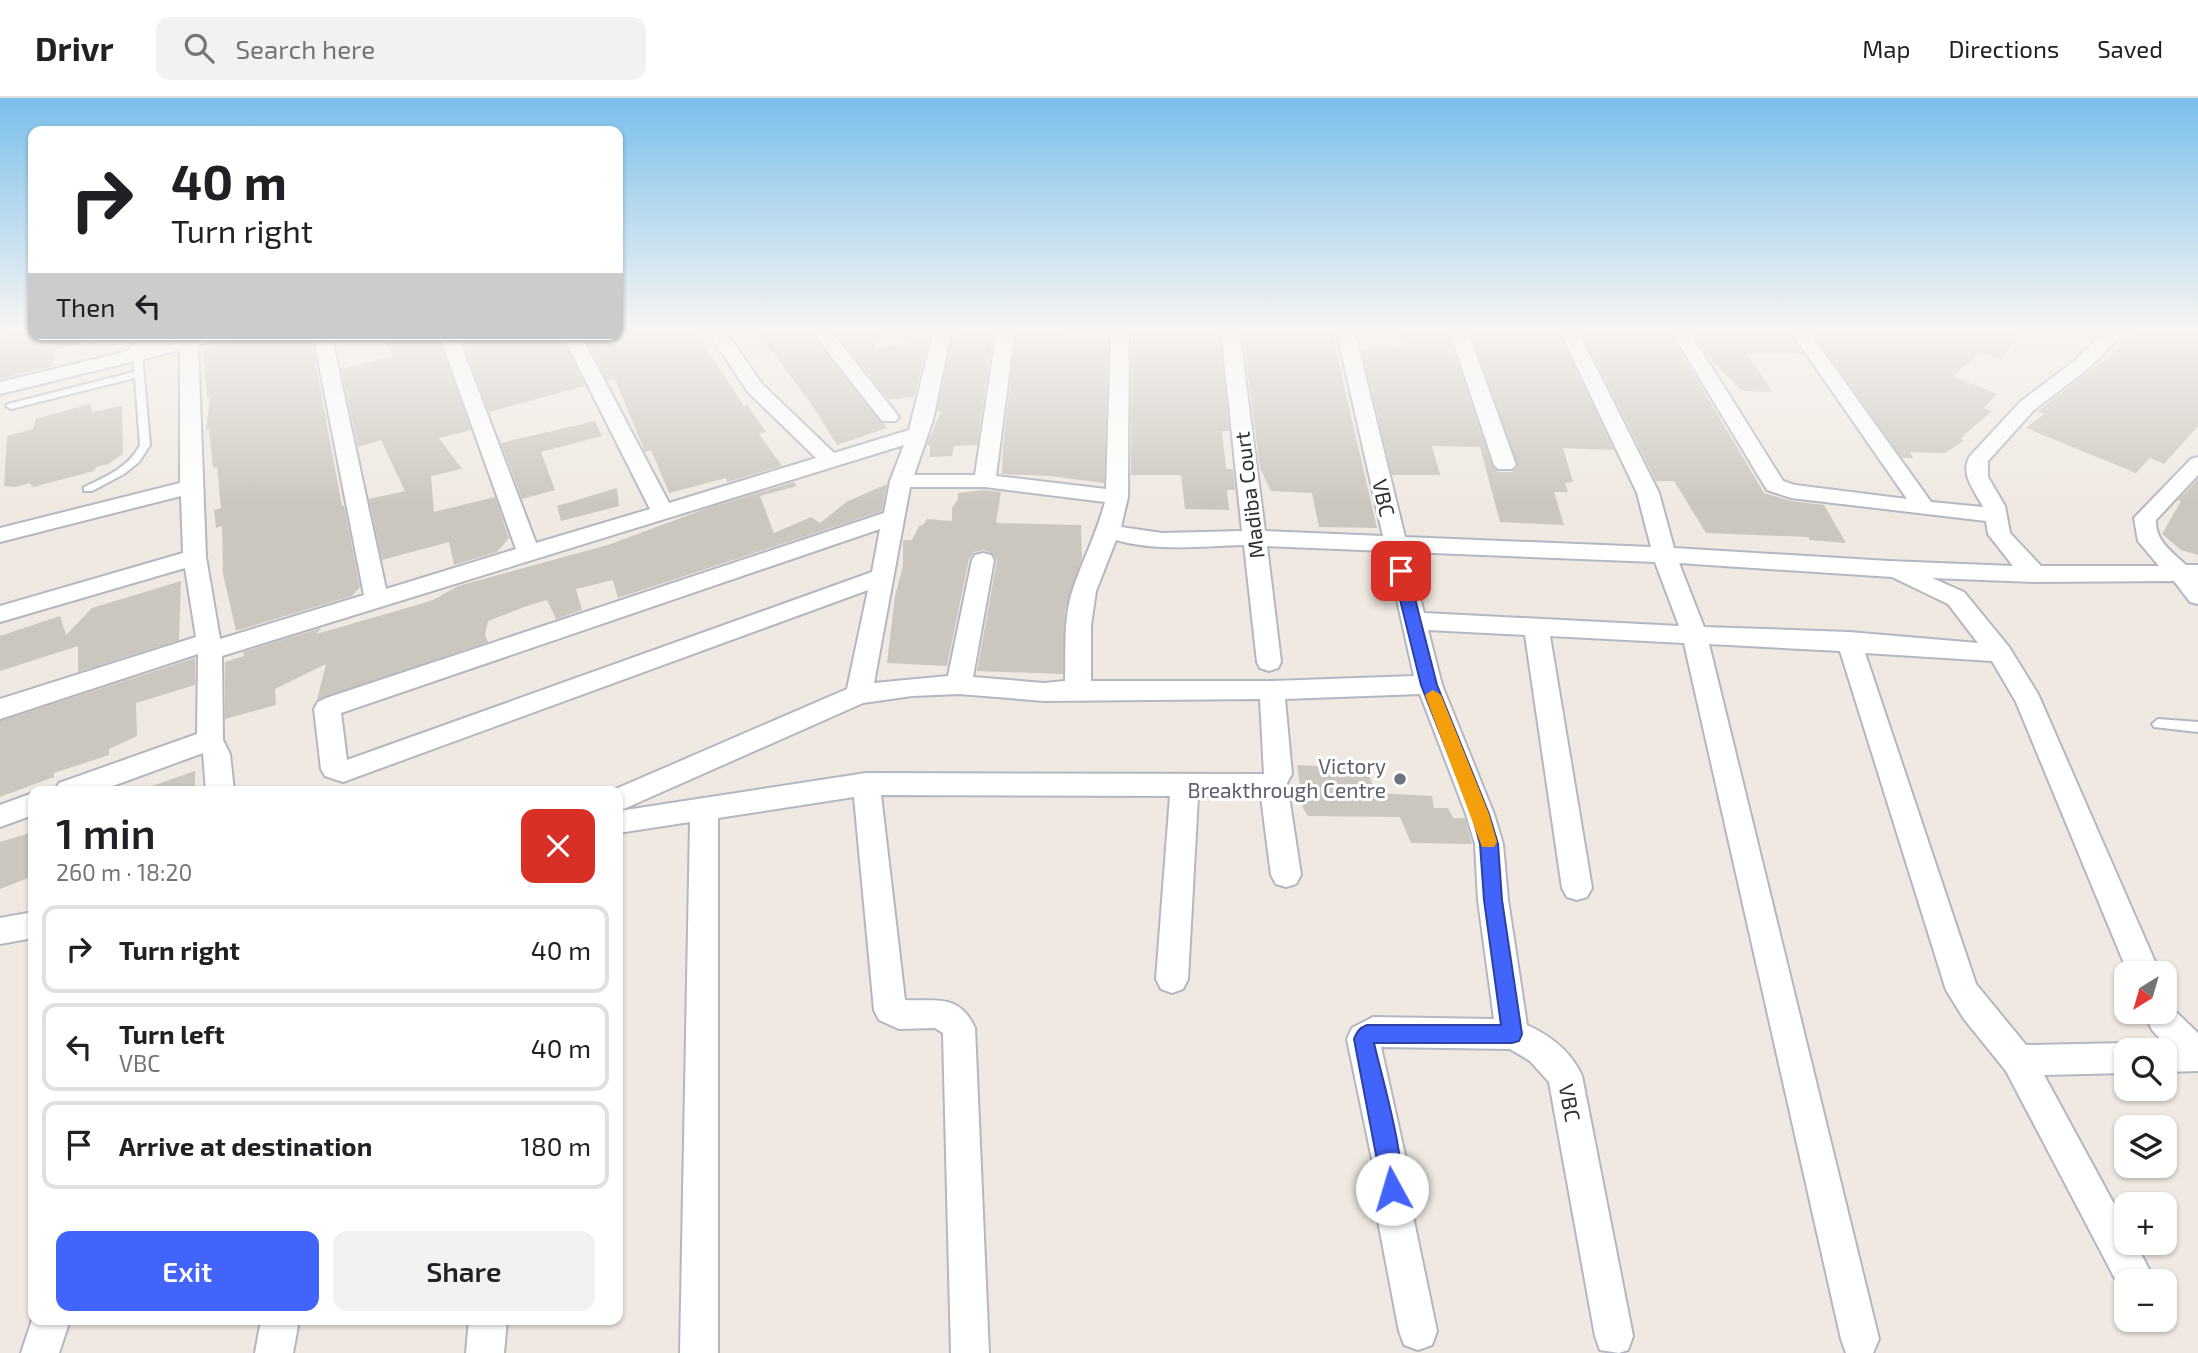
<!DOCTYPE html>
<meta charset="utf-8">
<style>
body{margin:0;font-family:"Exo 2",sans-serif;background:#f2f2f2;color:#202124;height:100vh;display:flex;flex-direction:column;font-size:26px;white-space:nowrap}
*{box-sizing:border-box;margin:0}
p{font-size:23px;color:#757577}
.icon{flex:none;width:38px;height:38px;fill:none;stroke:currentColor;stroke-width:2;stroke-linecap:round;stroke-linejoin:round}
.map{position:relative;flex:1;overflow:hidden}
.details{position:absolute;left:28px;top:688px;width:595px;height:539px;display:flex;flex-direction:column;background:#fff;border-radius:14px;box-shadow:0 2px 5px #0004}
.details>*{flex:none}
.hud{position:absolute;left:28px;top:28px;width:595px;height:214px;border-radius:14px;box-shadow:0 2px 5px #0004;background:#fff;color:#202124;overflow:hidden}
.needle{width:46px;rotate:217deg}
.fabs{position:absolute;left:2114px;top:863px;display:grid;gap:14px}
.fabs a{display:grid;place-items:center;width:63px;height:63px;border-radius:14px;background:#fff;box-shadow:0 2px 5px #0004;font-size:35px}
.pin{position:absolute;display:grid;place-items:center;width:60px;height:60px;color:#fff;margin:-30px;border-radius:14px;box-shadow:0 4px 10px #0006}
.me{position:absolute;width:77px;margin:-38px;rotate:354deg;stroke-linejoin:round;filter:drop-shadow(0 0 5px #0008)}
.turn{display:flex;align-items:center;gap:24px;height:147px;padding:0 28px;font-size:32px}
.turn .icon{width:91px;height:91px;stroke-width:2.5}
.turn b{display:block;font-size:49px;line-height:60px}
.then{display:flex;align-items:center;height:66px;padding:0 28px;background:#0003;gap:14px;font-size:26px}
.round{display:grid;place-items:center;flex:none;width:74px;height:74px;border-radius:14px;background:#f2f2f2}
.head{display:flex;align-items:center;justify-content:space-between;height:119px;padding:0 28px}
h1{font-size:42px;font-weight:600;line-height:52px}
.primary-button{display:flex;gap:14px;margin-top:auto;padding:14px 28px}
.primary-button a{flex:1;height:80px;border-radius:14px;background:#4264fb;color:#fff;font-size:28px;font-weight:600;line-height:80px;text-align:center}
.primary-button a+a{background:#f2f2f2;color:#202124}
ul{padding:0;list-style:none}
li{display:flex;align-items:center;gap:21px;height:88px;margin:0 14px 10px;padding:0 14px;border:4px solid #e0e0e0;border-radius:14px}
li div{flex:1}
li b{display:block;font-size:26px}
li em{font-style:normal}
header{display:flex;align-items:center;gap:42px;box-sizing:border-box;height:98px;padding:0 35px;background:#fff;border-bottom:2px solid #e0e0e0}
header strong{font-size:33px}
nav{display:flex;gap:38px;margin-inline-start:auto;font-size:24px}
.search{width:490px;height:63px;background:#f2f2f2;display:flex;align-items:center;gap:18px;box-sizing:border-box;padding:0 24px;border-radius:14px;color:#757577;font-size:26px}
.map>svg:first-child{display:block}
</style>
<header>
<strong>Drivr</strong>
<div class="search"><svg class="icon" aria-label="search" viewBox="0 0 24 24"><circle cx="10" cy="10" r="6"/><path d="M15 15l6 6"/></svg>Search here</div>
<nav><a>Map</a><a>Directions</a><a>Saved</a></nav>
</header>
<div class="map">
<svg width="2198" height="1255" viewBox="0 0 2198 1255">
<rect width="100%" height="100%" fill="#efe9e1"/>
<!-- building -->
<path fill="#cbc7bf" d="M618 231H694L744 308 747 307 766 334 759 336 782 368 727 384 726 380 669 395 651 352 645 354 615 281 607 283 583 236H618Z
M755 231H807L887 330 837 347 812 307Z
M832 231H879L874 252 929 239 914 299 889 302Z
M962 231H994L977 347 954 348 952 358 930 359V348L927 347 941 313 937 314 953 238 961 239Z
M1017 231H1065V239L1096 238 1097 243 1108 242 1104 385 1050 378 1002 376 1003 347Z
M1132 231H1219L1229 333H1222L1226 371H1233L1235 392H1227L1229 412 1185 411 1181 377H1131Z
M1242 231H1331L1377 430 1319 429 1312 395 1271 393 1260 370Z
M1470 231H1557L1614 352 1563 350 1573 384 1565 385 1568 394H1554L1564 427 1500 424 1480 349 1432 348 1440 377H1392L1362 254 1368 250 1405 249 1401 234H1447L1492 368 1498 374H1512L1518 369Z
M1580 231H1667L1764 395 1791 403 1824 407 1846 445 1810 442 1808 439 1706 435 1674 383H1656Z
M1691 231H1786L1803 256 1746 255 1773 294 1742 293 1709 259Z
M1810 231H2023L2002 262 1982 254 1952 278 1997 296 1984 310 1992 313 1961 340 1963 343 1945 355 1910 354 1913 360H1902Z
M2146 231H2198V328L2164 366 2150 360 2136 375 2026 330 2044 316 2038 313 2122 248 2118 247Z
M33 232V236H94L95 242 54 253 53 268 0 281V238Z
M233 236H310L342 408H344L360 489 352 498 236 533 223 476 222 428 216 430 214 412 221 410 217 369 213 370 209 331 206 332 210 300H207L203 249 230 243Z
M381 236H437L471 332 439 340 462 371 431 378 434 414 495 399 509 440 497 454 454 467 449 444 382 462 369 401 405 393 381 342 358 349 341 271 393 258Z
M460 236H560L585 288 489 314Z
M90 306 92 314 122 308 123 356 108 366 96 369 94 373 33 389 29 385 16 389 4 388 7 338 33 331 36 321Z
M595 323 602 338 541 354 555 392 522 401 501 345Z
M2198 381V457L2181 452 2162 436 2181 403 2178 402Z
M794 384 797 388 760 398 774 435 811 419 820 425 848 403 887 386 882 413 618 500 613 482 576 491 582 512 556 521 547 502 527 508 488 523 485 537 488 544 317 602 326 566 275 591 276 607 225 621V564L244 558 243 554 321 530 316 536 417 507 433 502 458 488 608 447 705 411Z
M617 390 619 408 561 423 557 408Z
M983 392 1001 394 996 425 1081 427 1082 460 1065 513 1063 576 977 573 997 462 993 456 984 452 974 454 969 461 947 568 887 565 895 498 903 468V442H912L919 428 923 427 927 421 952 423V410L958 401V395Z
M181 483 179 542 78 574V548L0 573V538L60 518 66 537 92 510Z
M195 560V587L136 605 137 638 109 651V657L54 675V679L0 699V623Z
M1297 667 1367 670 1375 695 1432 698 1434 710H1448L1453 720H1465L1472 746 1411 745 1400 719 1308 718 1303 710Z
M195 673V693H146V690Z
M33 734V778L0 791V744Z"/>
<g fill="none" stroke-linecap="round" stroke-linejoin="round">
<defs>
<path id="lane" d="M138 253 142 256 150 347 139 364 124 376 92 393H84V389C106 379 129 369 140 347L135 280 11 311 6 308 8 306 134 274V256Z
M2158 621 2198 624V634L2154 629 2152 626Z"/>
<path id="street" d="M706 231H724L762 286 834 355 909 332 934 231H952L933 322 914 377H975L997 231H1015L996 378 1106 391 1111 231H1129L1128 399 1121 429 1162 435 1242 433 1221 231H1239L1265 433 1383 438 1336 231H1354L1405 439 1651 449 1637 395 1559 231H1577L1659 395 1674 450 1889 463 2013 468 1988 436 1986 423 1791 400 1767 392 1670 231H1688L1783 383 1795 387 1907 401 1789 231H1807L1931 404 1983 409C1975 393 1959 376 1970 358L2020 304 2074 263 2108 231H2128L2088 271 2034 312 1988 363V379L2005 408 2010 435 2041 468H2159L2138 443 2134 420 2191 361 2198 359V377L2156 422C2155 443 2172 454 2186 467H2198V506L2190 504 2174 483 2035 484 1932 480 1964 494 2009 549 2038 596 2160 875H2128L2016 604 1992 563 1865 555 1976 886 2026 947 2126 945 2138 949 2139 952H2126V975L2044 977 2126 1128V1144H2135L2155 1183H2126V1198L2123 1196 2006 973 1964 921 1946 892 1840 553 1709 546 1879 1241 1873 1255H1846L1841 1241 1684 545 1550 538 1592 790 1587 799 1577 802 1567 799 1562 790 1525 537 1428 532 1442 587 1494 716 1503 746 1508 802 1527 927C1551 938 1571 953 1582 978L1633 1238 1628 1252 1619 1255 1600 1252 1595 1238 1549 984 1530 963 1510 951 1381 949 1407 1066 1414 1123 1437 1233 1432 1247 1418 1252 1404 1247 1399 1233 1378 1123 1373 1066 1347 941 1352 930 1373 919 1494 921 1478 802 1475 746 1466 716 1420 596 1285 601 1292 676 1287 685 1301 777 1296 786 1286 789 1276 786 1271 777 1261 699 1198 698 1188 881 1183 891 1172 895 1161 891 1156 881 1170 698 881 697 905 902C936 904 959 895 975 930L989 1255H951L943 935 935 930 899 931 879 922 874 912 854 699 718 720V1255H680L690 724 618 735V693H611L847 591 868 492 343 684 325 678 321 671 314 611 318 604 326 600 884 415 890 383 904 347 222 558 223 642 230 656 234 693H206L203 655 99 693H55L59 685 197 636 198 556 0 621V601L196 539 185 470 0 524V508L183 455 181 398 0 444V430L180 385V252L0 296V284L198 236H231L229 240 198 247 206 459 220 541 364 497 313 236H331L386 491 516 451 439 236H457L536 445 650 411 562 236H580L669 405 816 360 748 294ZM910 389H985L1105 404C1097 435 1083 461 1073 491 1063 520 1066 554 1065 583L1044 585 973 579 994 462 991 457 983 455 975 457 972 462 948 578 874 585ZM880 431 872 474 347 662 341 615 344 614ZM1116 442C1157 454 1202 448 1244 447L1257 564 1260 570 1269 573 1278 570 1281 564 1267 448 1386 453 1414 578 1272 583H1091V527L1096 493ZM1409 454 1655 464 1679 528 1424 515ZM1679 465 1892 479 1948 506 1978 545 1849 534 1704 529ZM959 596 1044 603 1260 601 1264 676 866 675 619 713 863 605 912 598Z
M810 231H829L896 315 899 319 896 323H882Z
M1449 231H1467L1516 367 1512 371H1498L1494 367Z
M33 695V717L0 729V707Z
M33 814V840L0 846V820Z
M2165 901 2171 904 2175 913 2198 935V973L2165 974V952H2152L2153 948 2163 944 2152 932 2144 914H2165Z
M33 1219V1222H70L59 1255H21Z
M261 1222H299L293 1255H255Z
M469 1222H507L504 1255H466Z"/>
<path id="secondary" d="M144 236H173C162 251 147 266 129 262L125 256Z"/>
</defs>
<!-- lane casing -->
<use href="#lane" stroke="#b4b7c1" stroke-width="4"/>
<!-- street casing -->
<use href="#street" stroke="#b4b7c1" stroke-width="4"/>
<!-- secondary casing -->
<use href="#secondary" stroke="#b4b7c1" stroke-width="3"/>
<!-- lane -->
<use href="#lane" fill="#fff" fill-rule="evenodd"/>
<!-- street -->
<use href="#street" fill="#fff" fill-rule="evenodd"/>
<!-- secondary -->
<use href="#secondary" fill="#fff" fill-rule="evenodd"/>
</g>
<!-- sky -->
<linearGradient id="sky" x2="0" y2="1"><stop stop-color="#7abfeb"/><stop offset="0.57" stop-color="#f8f5f2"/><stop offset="1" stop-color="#f8f5f2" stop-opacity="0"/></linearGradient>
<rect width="2198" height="407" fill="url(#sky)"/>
<!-- route -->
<path fill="#4264fb" stroke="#2b41a3" stroke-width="2" d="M1401 468 1408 473 1437 587 1489 716 1498 746 1502 802 1522 936 1519 943 1512 945H1374C1381 976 1410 1073 1399 1099L1392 1102 1384 1099 1354 941C1357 934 1359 930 1367 927H1501L1484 802 1480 746 1472 716 1421 587 1393 473Z"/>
<!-- slow -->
<path fill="#f59e0b" d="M1433 592 1441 597 1489 716 1497 744 1494 749H1482L1425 597Z"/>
<!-- markers -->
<circle fill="#6b7280" stroke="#fff" stroke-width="2.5" cx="1400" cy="681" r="7"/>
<g text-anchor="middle" stroke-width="6" stroke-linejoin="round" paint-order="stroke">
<!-- street labels -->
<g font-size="21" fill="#2e2e2e" stroke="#fff">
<text transform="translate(1250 397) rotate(-97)" y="7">Madiba Court</text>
<text transform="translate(1383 400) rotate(77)" y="7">VBC</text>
<text transform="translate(1569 1005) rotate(79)" y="7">VBC</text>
</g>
<!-- worship labels -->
<g font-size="21" fill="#5b616d" stroke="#fff" text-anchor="end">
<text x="1386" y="676">Victory<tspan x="1386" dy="24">Breakthrough Centre</tspan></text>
</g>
</g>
</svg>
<div class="fabs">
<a><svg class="needle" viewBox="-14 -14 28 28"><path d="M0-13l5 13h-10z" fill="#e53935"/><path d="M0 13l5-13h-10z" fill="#757577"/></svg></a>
<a><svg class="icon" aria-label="search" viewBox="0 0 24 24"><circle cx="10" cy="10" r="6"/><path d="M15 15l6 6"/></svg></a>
<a><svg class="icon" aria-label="layers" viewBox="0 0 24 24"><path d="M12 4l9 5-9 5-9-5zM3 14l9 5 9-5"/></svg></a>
<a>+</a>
<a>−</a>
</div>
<div class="pin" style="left:1401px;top:473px;background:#d93025"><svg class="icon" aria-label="arrive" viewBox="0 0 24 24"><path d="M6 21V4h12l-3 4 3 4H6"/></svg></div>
<svg class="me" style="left:1392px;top:1091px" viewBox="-20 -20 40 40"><circle r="19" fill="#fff"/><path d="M0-13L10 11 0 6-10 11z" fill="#4264fb"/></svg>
<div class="hud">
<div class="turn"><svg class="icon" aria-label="right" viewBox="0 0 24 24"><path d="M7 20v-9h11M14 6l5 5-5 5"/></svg><div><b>40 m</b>Turn right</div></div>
<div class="then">Then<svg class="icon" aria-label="left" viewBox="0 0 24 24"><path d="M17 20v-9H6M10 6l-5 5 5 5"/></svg></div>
</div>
<section class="details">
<div class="head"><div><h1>1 min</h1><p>260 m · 18:20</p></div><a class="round" style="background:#d93025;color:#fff"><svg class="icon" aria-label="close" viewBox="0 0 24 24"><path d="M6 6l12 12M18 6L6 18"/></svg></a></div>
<ul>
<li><svg class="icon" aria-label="right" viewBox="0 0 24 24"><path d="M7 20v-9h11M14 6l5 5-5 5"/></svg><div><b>Turn right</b></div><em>40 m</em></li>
<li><svg class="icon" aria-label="left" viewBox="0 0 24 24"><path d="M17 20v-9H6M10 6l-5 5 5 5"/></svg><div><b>Turn left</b><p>VBC</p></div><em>40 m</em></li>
<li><svg class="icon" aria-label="arrive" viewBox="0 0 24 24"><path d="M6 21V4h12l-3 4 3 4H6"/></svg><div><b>Arrive at destination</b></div><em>180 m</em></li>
</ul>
<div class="primary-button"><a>Exit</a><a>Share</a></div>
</section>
</div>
